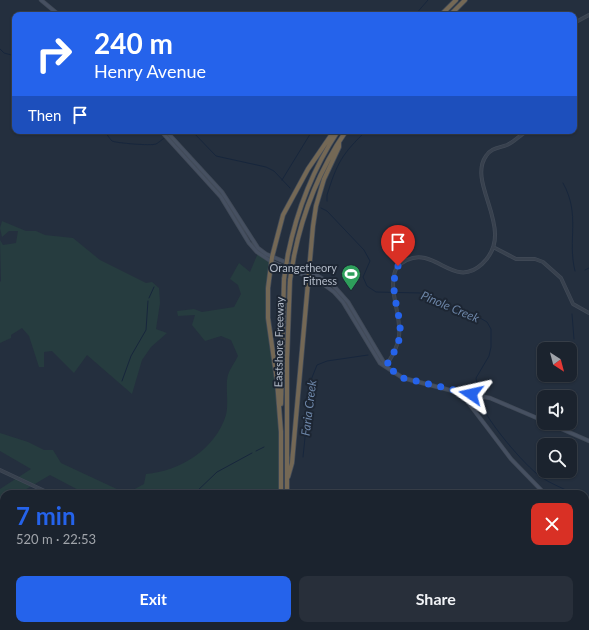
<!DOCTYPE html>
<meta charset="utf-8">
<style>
body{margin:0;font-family:Lato,sans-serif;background:#282f3a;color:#f1f3f6;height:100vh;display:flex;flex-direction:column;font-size:15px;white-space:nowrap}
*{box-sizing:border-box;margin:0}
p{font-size:13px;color:#a0a4aa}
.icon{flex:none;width:22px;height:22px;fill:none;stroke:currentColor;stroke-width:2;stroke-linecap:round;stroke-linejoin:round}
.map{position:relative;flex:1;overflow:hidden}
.details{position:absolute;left:0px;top:490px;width:589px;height:140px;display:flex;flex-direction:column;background:#1b232e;border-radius:12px 12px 0 0;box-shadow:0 1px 3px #0004,0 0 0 1px #39404a}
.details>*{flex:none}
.top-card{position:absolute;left:12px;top:12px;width:565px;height:122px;border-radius:8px;box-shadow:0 1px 3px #0004,0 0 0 1px #39404a;background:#2563eb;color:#fff;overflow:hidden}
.needle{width:26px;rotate:144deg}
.buttons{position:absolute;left:537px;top:342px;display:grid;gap:8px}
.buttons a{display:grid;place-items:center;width:40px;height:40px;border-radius:8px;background:#1b232e;box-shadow:0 1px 3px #0004,0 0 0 1px #39404a;font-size:20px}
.pin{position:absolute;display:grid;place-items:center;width:34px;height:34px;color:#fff;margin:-41px -17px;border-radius:50% 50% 50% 0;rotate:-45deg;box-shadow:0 0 4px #0007}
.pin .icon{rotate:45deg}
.me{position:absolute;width:44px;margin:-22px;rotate:281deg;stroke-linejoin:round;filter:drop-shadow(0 0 3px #0008)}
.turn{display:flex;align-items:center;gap:14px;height:84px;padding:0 16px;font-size:18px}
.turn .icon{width:52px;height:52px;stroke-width:2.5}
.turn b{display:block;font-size:28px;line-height:34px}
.then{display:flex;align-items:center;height:38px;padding:0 16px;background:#0003;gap:8px;font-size:15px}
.round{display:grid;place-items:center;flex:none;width:42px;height:42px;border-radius:8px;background:#282f3a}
.head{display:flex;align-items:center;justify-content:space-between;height:68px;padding:0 16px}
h1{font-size:24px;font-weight:700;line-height:30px;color:#2563eb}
.button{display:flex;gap:8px;margin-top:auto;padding:8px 16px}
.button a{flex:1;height:46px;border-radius:8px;background:#2563eb;color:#fff;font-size:16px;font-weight:700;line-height:46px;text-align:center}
.button a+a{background:#282f3a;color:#f1f3f6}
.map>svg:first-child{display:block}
</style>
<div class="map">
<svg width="589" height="630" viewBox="0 0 589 630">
<rect width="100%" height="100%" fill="#242f3e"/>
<!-- green -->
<path fill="#263c3f" d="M2 221 26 231H36L45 235 73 238 100 260 146 283 152 282 159 288 160 303 156 329 167 333 151 347 142 360 132 394 87 355 74 373 52 351 44 352V367H39L29 336 22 328 11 335V338L0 343V282L1 281 0 240 3 245 16 243 18 231H9L2 237 0 228Z
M258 253 272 262 267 306 281 432V494H86L50 475 18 494H4V503L0 505V489L31 469 0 451V433L28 442 44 450H53L61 463 121 491 133 490 144 484 146 474C180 471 215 450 226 415 229 403 225 385 228 375 230 369 235 362 238 356L231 340 221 336 205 341 192 325 195 315 178 316 177 311 194 309 202 312 234 307 241 294 238 285 230 279 239 263 250 272Z
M4 597V626H108L111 630H0V598Z
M244 626H281V630H244Z"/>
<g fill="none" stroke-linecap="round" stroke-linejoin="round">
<!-- stream -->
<path stroke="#17263c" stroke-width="1" d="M415 15 428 0
M0 49 4 53 15 56
M104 131C107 134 109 138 112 141 116 143 151 146 156 144 160 142 162 139 166 137
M192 131 216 156 266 167 274 171 290 188
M170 134 177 131
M282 180 312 131
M563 183C581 215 567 240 575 271
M327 201V195C337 163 342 154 366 131
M321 208 327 211 364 250 370 261 363 277 367 286 376 292 421 293 453 309 480 318 487 322 491 329V347L489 356 476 378 479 395
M585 270 589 268
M149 298 154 287
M572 314 574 339
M122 381 131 356 146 330 148 301
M479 398C482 416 525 466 541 477 551 484 563 488 574 494
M256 451 264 447
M303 457 311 380 317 365 327 361 368 355
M194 494 217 472 252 453
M585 501 589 503
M73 630 75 626"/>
<defs>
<path id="tertiary" d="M574 23 589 15
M493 247 516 259H535L543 262 561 278 573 304 589 313
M386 366C392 356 398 347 399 336 402 315 386 287 397 267 400 263 403 262 407 260 435 246 454 290 482 264 518 231 466 184 486 156 491 148 499 148 507 145 514 142 520 135 527 131
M0 470 51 494
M125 626 129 630"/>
<path id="secondary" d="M41 0 59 15
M161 131 221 197 249 243 257 252 272 262 319 281 334 292 343 302 380 363 403 378 461 393 490 398 544 421
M166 131 222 192 258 248 266 254 316 275 333 285 348 302 386 366
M461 393 511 459 545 494
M471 406 473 397 477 396
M548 423 589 441
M585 518 589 519"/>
<path id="primary" d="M585 581 589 553
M565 630 566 626
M569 630 571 626"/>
<path id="motorway" d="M441 15 456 0
M450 15 465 0
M288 254C297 210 313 169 338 131
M294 256C303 211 320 169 346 131
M281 404 284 279
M281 431V494
M281 432 277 381 268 318V288L272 257 283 215 308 169 334 131
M288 477 292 463 313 226 316 206 324 179 339 147V142
M287 494V359L290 280
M281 626V630
M287 626V630"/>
</defs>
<!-- tertiary casing -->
<use href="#tertiary" stroke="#414a57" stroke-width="4"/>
<!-- secondary casing -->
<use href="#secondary" stroke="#414a57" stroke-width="4.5"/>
<!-- primary casing -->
<use href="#primary" stroke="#414a57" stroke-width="5"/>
<!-- motorway casing -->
<use href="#motorway" stroke="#434c59" stroke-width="5.5"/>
<!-- tertiary -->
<use href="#tertiary" stroke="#38414e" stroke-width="2.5"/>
<!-- secondary -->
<use href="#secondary" stroke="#465061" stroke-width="3"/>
<!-- primary -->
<use href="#primary" stroke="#56606e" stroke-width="3.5"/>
<!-- motorway -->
<use href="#motorway" stroke="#746855" stroke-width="4"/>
<!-- rail -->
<path stroke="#5a6575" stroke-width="1" stroke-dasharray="4 4" stroke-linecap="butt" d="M585 612 589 608
M566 630 570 626"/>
<defs>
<path id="motorway-bridge" d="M284 279 288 254
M290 280 294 256"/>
</defs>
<!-- motorway-bridge casing -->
<use href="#motorway-bridge" stroke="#434c59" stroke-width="5.5" stroke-linecap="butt"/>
<!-- motorway-bridge -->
<use href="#motorway-bridge" stroke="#746855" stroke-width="4"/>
</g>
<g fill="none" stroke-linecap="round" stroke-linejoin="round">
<!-- route -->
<path stroke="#2563eb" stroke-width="7" stroke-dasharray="0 12.6" d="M398 266C387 291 402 312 400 335 398 347 392 356 386 366L403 378 471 394"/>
</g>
<!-- icons -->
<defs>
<symbol id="stadium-pin" viewBox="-11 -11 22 30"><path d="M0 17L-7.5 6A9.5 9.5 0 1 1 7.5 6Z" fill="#2e9e5b" stroke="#1d2633"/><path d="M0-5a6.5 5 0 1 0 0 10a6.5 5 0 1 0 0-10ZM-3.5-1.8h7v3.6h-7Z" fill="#fff"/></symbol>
</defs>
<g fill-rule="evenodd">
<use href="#stadium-pin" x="340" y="263" width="22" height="30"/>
</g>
<g text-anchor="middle" stroke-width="4" stroke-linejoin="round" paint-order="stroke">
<!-- poi labels -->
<g font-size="11" fill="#b4bcc9" stroke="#1d2633" text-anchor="end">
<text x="337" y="272">Orangetheory<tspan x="337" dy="13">Fitness</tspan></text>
</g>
<!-- street labels -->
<g font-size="11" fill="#b4bcc9" stroke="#1d2633">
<text transform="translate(279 342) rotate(-89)" y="4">Eastshore Freeway</text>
</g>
<!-- water labels -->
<g font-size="12" font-style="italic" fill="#6d86a8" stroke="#1d2633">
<text transform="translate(450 307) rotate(23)" y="4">Pinole Creek</text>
<text transform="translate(309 408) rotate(-83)" y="4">Faria Creek</text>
</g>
</g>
</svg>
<div class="buttons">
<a><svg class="needle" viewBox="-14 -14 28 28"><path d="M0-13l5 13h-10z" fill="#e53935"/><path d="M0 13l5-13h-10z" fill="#a0a4aa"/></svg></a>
<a><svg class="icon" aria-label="sound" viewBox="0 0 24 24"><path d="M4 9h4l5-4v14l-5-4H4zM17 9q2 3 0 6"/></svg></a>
<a><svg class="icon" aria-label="search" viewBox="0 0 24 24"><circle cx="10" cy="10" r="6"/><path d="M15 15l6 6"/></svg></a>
</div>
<div class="pin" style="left:398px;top:266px;background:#d93025"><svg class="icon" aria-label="arrive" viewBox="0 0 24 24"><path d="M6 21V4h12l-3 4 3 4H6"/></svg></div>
<svg class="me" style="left:471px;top:394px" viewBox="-20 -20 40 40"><path d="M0-17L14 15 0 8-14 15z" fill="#2563eb" stroke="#fff" stroke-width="4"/></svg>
<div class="top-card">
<div class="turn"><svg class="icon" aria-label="right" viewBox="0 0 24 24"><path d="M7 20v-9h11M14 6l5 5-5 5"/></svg><div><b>240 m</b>Henry Avenue</div></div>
<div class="then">Then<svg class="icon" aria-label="arrive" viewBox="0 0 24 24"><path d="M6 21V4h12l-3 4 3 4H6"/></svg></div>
</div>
<section class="details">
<div class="head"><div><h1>7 min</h1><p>520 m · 22:53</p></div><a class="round" style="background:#d93025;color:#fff"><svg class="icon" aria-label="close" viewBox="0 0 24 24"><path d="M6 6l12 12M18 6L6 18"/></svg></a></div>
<div class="button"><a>Exit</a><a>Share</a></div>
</section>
</div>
